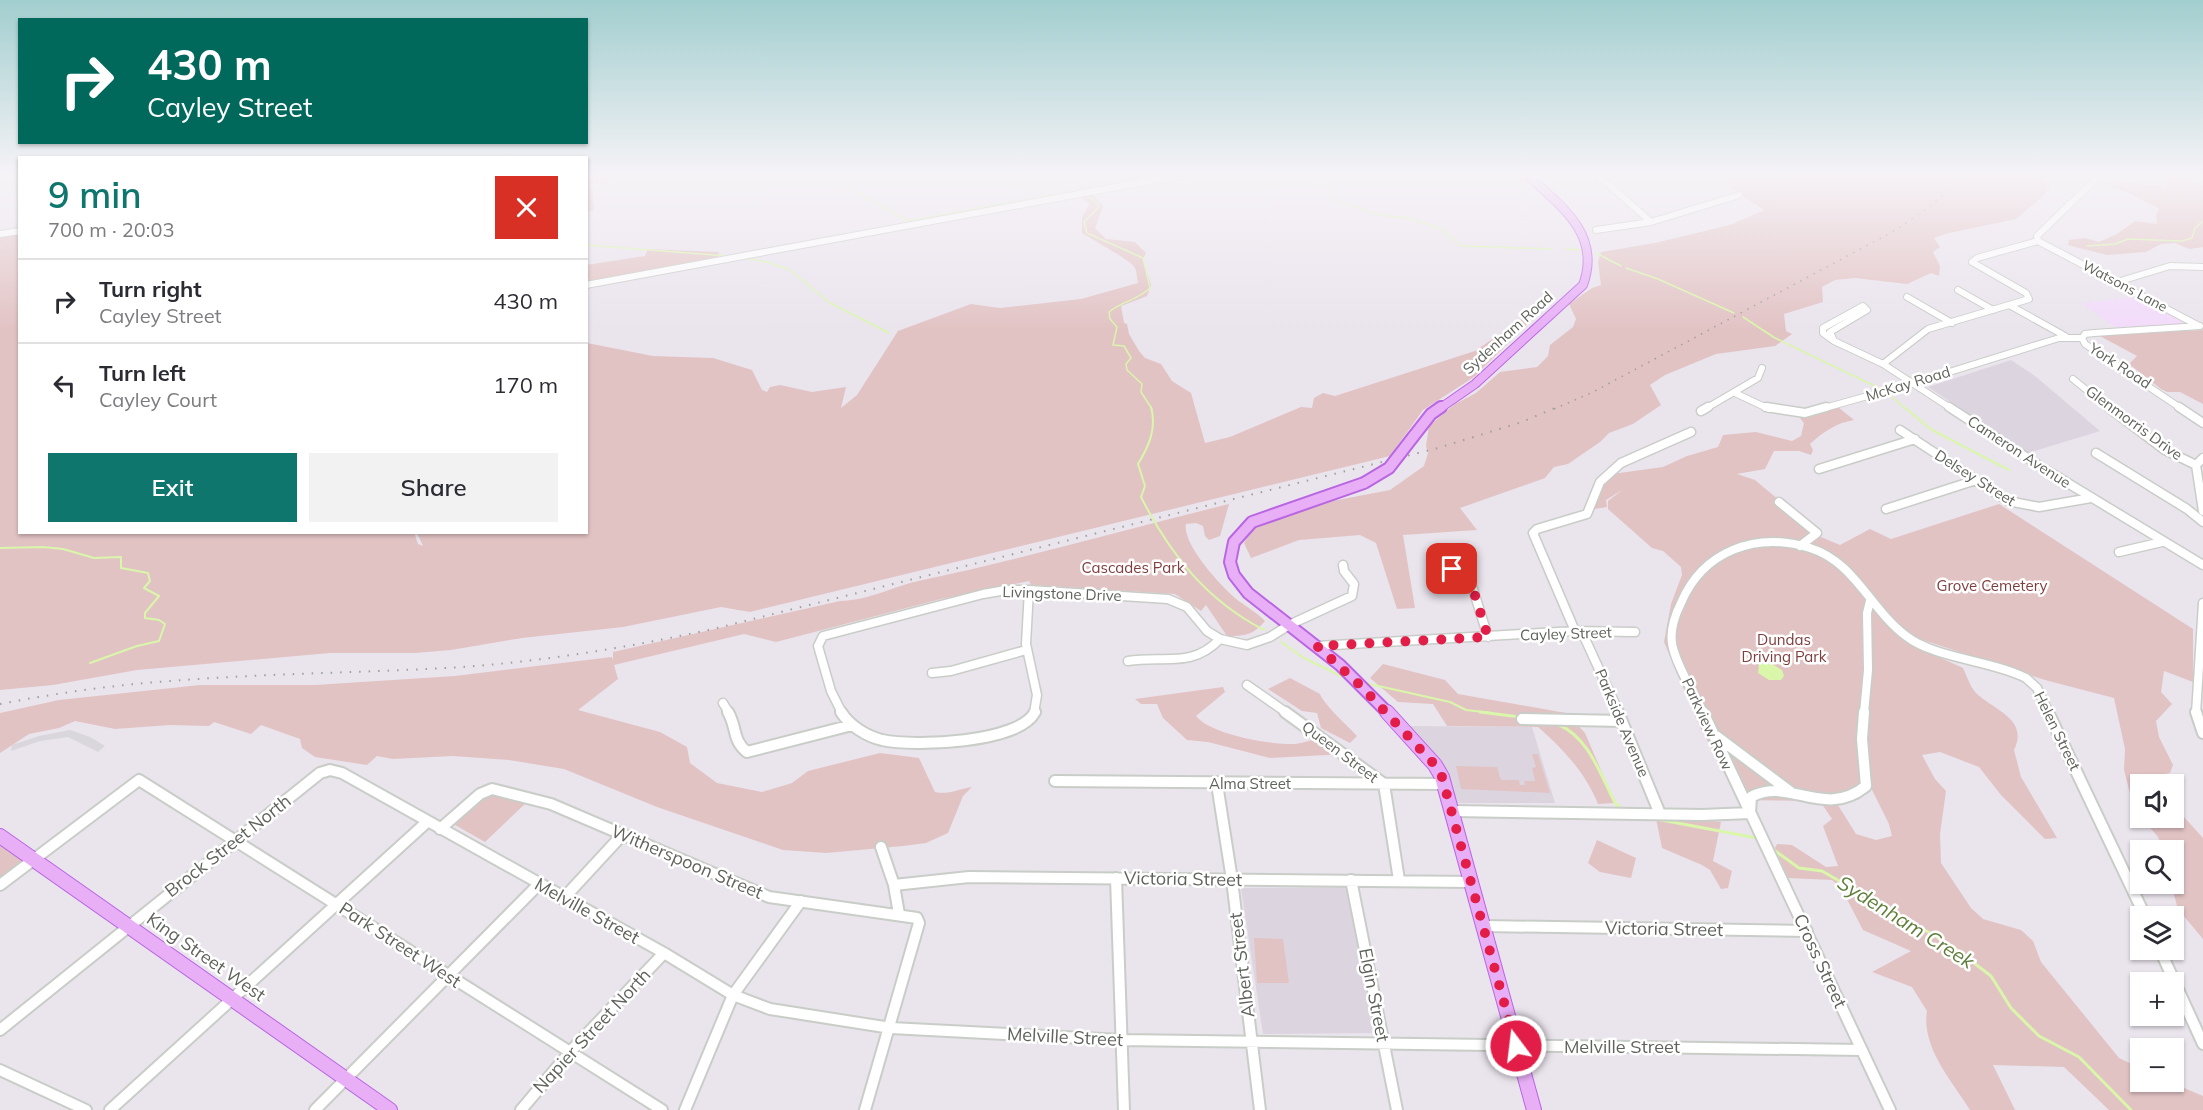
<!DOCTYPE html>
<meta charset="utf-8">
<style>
body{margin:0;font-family:Mulish,sans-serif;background:#f2f2f3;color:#2b2b33;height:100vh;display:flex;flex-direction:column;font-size:22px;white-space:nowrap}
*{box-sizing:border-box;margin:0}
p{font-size:20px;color:#7c7c81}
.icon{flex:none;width:33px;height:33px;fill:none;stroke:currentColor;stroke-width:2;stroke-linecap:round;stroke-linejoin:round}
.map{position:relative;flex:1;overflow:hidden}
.details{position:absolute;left:18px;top:156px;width:570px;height:378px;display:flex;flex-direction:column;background:#fff;border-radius:0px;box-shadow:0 2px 4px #0004}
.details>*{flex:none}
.guide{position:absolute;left:18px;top:18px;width:570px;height:126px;border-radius:0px;box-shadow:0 2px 4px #0004;background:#00695c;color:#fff;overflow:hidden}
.tools{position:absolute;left:2130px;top:774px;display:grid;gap:12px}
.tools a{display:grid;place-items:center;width:54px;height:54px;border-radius:0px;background:#fff;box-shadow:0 2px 4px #0004;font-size:30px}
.pin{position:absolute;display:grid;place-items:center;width:51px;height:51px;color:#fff;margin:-26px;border-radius:12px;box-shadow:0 3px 9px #0006}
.me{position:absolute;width:66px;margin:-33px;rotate:345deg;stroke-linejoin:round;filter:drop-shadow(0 0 4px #0008)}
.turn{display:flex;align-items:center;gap:21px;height:126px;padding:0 30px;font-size:27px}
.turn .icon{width:78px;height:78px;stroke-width:2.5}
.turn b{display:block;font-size:42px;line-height:51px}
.round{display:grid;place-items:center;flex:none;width:63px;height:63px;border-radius:0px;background:#f2f2f3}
.overview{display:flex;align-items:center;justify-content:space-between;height:102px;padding:0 30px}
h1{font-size:36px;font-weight:600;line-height:45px;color:#0f766e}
.primary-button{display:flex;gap:12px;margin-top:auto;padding:12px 30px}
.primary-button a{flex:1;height:69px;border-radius:0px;background:#0f766e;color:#fff;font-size:24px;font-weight:600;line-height:69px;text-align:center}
.primary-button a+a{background:#f2f2f3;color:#2b2b33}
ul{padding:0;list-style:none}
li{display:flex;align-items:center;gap:18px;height:84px;padding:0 30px;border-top:2px solid #e1e1e2}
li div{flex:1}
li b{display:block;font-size:22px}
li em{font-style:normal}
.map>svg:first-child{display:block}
</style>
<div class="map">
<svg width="2203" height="1110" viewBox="0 0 2203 1110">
<rect width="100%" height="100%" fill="#eae4ed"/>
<!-- commercial -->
<path fill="#f2dbfa" d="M2137 297 2201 330 2125 334 2082 303Z"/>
<!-- industrial -->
<path fill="#d9d6dc" d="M70 730 90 737 105 746 98 752 68 737 40 741 11 751 12 745 39 736Z"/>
<!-- education -->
<path fill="#dcd5e0" d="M2011 360 2035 376 2100 431 2028 453 1928 387Z
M1409 726 1532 727 1555 803H1458L1441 763Z
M1348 887 1373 1033 1263 1034 1241 888Z"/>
<!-- green -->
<path fill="#e2c3c4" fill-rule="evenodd" d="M587 174H639L592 184 594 210 587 212Z
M1750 174H2044L2050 186 2042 197 2016 219 1949 233 1934 238 1940 247 1933 252 1940 266 1939 276 1931 273 1907 284 1855 278 1835 280 1822 287 1823 302 1784 314 1786 331 1792 334 1775 346 1716 354 1665 375 1650 385 1661 405 1633 424 1609 433 1600 442 1568 464 1554 467 1545 478 1460 508 1477 530 1403 535 1415 608 1397 609 1376 543 1360 535 1299 540 1251 558 1244 543 1255 525 1322 503 1390 490 1424 466 1428 453 1426 446 1429 426 1455 404 1476 393 1500 372 1537 367 1548 356 1550 345 1573 327 1576 319 1569 304 1592 288 1601 285 1598 262 1601 252 1655 243 1730 225 1764 210 1721 181Z
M2156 174H2181L2203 186V247L2189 249 2175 243 2161 244 2146 252 2107 255 2068 245 2069 240 2085 238 2099 242 2117 234 2135 221 2157 224 2156 214 2159 209 2129 193 2102 183 2103 180C2124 182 2145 183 2166 188V184Z
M1090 192 1103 206 1095 228 1106 239 1135 242 1146 253 1143 259 1151 285 1147 296 1121 306 1124 323 1127 324 1129 334 1139 351 1145 358 1161 364 1172 381 1191 393 1205 443 1230 437 1301 407 1312 408 1314 398 1323 393 1335 396 1475 351 1522 319 1529 322 1474 377 1423 410 1390 456 750 612 721 607 623 627 522 638 451 650 415 653H330L137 670 53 685 0 690V236L19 233 20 532H414L418 544 423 546 417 533 586 532 587 343 653 356 713 358 752 370 762 390 767 392 770 387 780 385 812 392 846 387 841 408 857 395 898 331 971 304 1000 308 1081 299 1138 283C1137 278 1137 272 1135 268 1131 260 1092 240 1082 233V217L1090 204 1080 197Z
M648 249 719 252 718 259 589 282 586 265 645 256Z
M2203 330V404L2180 392H2167L2161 389 2129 364 2137 356 2098 335Z
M1838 407 1854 420C1836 423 1823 432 1810 444L1813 450 1811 455 1799 451H1774L1765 469 1737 474 1755 480 1817 532 1818 538 1821 537 1840 545 1870 529 1891 539 1999 504 2193 629V682L2164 671 2161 692 2172 704 2156 721 2159 737 2173 765 2170 773 2149 777 2155 784H2140V816L2133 805 2124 770 2125 749 2114 698 2045 680 1920 639 1932 654 1963 668C1967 676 1970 687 1976 693 1995 711 2029 719 2014 750L2021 777 2057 838 2045 839 2001 795 1979 767 1940 752 1922 755 1935 779 1946 791 1940 834 1941 863 1971 908 1983 919 2021 930 2033 941 2041 962 2119 1058 2140 1068V1082H2170L2203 1096V1110H2109L2064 1067 1993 1065 2015 1110H1970C1952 1081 1921 1047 1927 1011L1912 987 1872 972 1911 951 1863 930 1841 888 1832 880 1788 878 1775 848 1777 844 1792 845 1826 867 1838 866 1823 826 1832 819 1820 801 1739 800 1699 725 1664 642 1671 604 1682 575 1681 567 1663 551 1652 548 1608 509V501L1622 490 1606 500 1607 507 1595 509 1597 493 1612 474 1663 467 1687 456 1718 447 1723 435 1756 432 1792 441 1801 436 1804 423 1798 416H1808ZM1868 763 1872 790 1889 824 1892 836 1876 840 1856 834 1836 802 1829 801 1858 800 1867 787Z
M1229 504 1220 536 1209 540 1205 536 1203 526 1196 523 1186 524C1182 544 1220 585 1235 598 1245 606 1255 611 1265 621 1253 635 1245 636 1227 636L1206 605 1201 611 1175 594 1031 585 1029 581 941 599 776 642 744 634 614 665 618 679 578 710 660 732 687 747 690 763 717 783 762 792 792 783 808 771 880 753 919 758 935 792C948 795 959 789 972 787L963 796 948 833 926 843 903 846 826 853 783 850 657 807 564 769 509 760 453 756 393 759 377 756 367 765 315 757 302 748 300 739 261 725 251 734 214 722 209 726 170 725 115 729 75 721 59 728 29 734 0 753V713L59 700 200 685H315L455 676 612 657 613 661V652L840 601C871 600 893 586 923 580 1026 558 1127 529 1229 504Z
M1383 664 1445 680 1458 694 1566 713 1585 733 1615 803 1598 804C1585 772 1564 750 1538 727L1447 726 1433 704 1398 702 1370 678Z
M1290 678 1320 694C1324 705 1348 726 1357 736L1350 743 1321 728 1317 713 1302 711 1268 689Z
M1223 687 1225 692 1196 716C1211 735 1272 745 1295 744 1303 743 1311 740 1318 738L1346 754 1270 758 1208 742 1187 740 1163 718 1157 704H1141L1135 699Z
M1532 754H1538L1550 793 1461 789 1456 766 1497 767 1501 780H1519L1520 785H1525L1524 781H1535L1532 768 1536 767Z
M496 794 527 802 485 842 455 825 484 796Z
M2174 806 2203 838V939L2178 909 2171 884H2174V850H2164L2158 837 2142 818H2174Z
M1655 814 1721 822 1713 861 1732 871 1728 888 1721 889 1710 870 1702 865 1662 848Z
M1597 840 1636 858 1631 878 1600 872 1588 863Z
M0 844 24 861 0 878Z
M1254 938 1283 939 1289 983H1257Z"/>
<!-- water -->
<path fill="#d9f6aa" d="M1770 663 1782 670 1784 676 1781 680H1769L1758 673 1759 664Z"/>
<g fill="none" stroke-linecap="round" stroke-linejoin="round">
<!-- stream-far2 -->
<path stroke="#d9f6aa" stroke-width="1.5" d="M827 174 907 221 1078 190
M1308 174 1312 180 1331 187 1332 198 1336 201 1380 215 1409 218 1440 228 1462 246 1551 249
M1077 189 1076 187 1094 174
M1086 194 1098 204V208L1084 222 1087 233 1143 258 1150 288C1136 301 1124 300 1109 312L1110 319 1117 327 1113 345 1124 346 1131 358 1126 364 1127 370 1142 384 1141 392 1152 409
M586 245 727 256
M2087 246 2115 244 2128 239 2182 241 2192 238 2195 228 2203 221
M1566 249 1583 250
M1596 253 1621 266
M744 258 767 262 790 270 830 303 889 333
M1626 268 1658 279 1734 313
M1743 317 1775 338 1881 389
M1888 394 1906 409"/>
<!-- stream-far1 -->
<path stroke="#d9f6aa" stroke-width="2" d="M1151 407C1157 428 1149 446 1138 464L1145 486 1141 497C1170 554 1206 600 1264 630
M1904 407 1932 430 2009 470
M0 548 43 547 63 549 94 558 121 557V568L148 573 150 581 144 588 159 596 145 613V618L159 620 165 624 159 641 137 646 90 663
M1281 642 1304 658 1347 679
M1365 683 1450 702 1466 710 1492 713"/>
<!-- stream -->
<path stroke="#d9f6aa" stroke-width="3" d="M1480 712 1520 717
M1557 724C1589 737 1600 774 1615 803L1622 809
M1656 819 1757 838
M1774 850 1799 868 1822 871 1949 944 1991 976 2011 1008 2039 1036 2079 1057 2131 1110"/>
<defs>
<path id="minor-far2" d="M1597 174 1651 222
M2101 174 2037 236 2038 241 2199 326
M1528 176 1551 174
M1596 230 1651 222 1739 195
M0 234 20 231
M2117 282 2170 266 2203 267
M586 285 1187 174
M1958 290 1993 310
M1907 297 1952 323
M1863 306 1867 310 1830 332 1834 341 1823 333V328Z
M2011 306 2065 336
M1834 341 1883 364 1952 409
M1883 364 1928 329 2029 299 2026 293 1972 262 1977 258 2038 241
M2073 379 2110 409
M1735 393 1769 409
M1705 409 1758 378 1762 368
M1821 409 1914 383 2059 338H2082
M2182 409 2085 344 2082 338 2085 334 2094 333 2200 326"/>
<path id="minor-far1" d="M1766 407 1805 413 1826 407
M1949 407 2043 468 2203 565
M2108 407 2165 450 2196 465
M2179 407 2203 423
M1701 411 1708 407
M1900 430 2008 501 2039 507 2091 498
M2096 453 2187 509 2203 522
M2203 458 2196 465 2203 511
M1819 469 1915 439
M1779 502 1817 533 1800 546
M1886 509 1976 480
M2119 552 2162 542
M1452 569 1473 589 1488 637
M1029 590 1168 599 1187 607 1207 631 1220 639 1247 645 1270 637 1289 625 1352 596 1354 584 1344 571 1343 565
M1029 590 1026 644 1037 695 1034 713
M1575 631 1533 533 1537 529 1587 514 1600 482 1621 463 1691 432
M1582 632 1619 713
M1317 646 1575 631 1635 632
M1128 661C1164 655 1191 669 1220 639
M932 673 951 671 1026 650
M1247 685 1287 713
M723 703 729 713
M842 713 831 691 818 646 823 636 983 594 1006 590H1029
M1703 713C1695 696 1674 661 1672 643 1670 629 1675 615 1681 603 1703 551 1756 531 1810 548 1855 562 1870 609 1906 636 1936 659 1991 660 2026 678L2037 688 2049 713
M1864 713 1868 670 1867 613 1870 601
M2196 713 2203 603"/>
<path id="minor" d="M728 712C737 727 732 740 747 752L852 725
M841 712C850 726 866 736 882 740 914 747 1019 743 1035 712
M1285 712 1384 784 1399 880
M1618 712 1660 814
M1703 712 1890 1110
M2048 712 2145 916
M2196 712 2203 733
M1522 719 1622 721
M1716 736 1792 793
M1055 781 1445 784
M1217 784 1232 880 1260 1110
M1453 811 1702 815 1750 813
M1750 813 1751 797C1789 776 1824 820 1866 786L1862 739 1864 712
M440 829 480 794 492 789 551 804 769 897 917 918 919 923 865 1110
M881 847 894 885 899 914
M1116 878 1124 1110
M1351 880 1397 1110
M0 885 139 780 662 1110
M894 885 969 877 1472 882
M563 899 623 834
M1485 926 1807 931
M2160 950 2203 1044
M0 1030 320 773 330 770 342 773 664 953 733 995 770 1009 891 1028 1121 1040 1862 1050
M0 1070 86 1110
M110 1110 427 822
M315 1110 539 884
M521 1110 570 1052 664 953
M685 1110 733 995 801 901"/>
<path id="major-far2" d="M1439 409 1475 384 1583 285C1602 234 1560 205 1526 174"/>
<path id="major-far1" d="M1413 437 1431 414 1441 407
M1364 483 1252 522 1234 542 1230 562 1234 575 1248 593 1340 665 1388 713"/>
<path id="major" d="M1387 712 1435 765 1442 777 1534 1110
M0 836 390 1110"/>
</defs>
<!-- minor-far2 casing -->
<use href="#minor-far2" stroke="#c9cdc7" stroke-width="8"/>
<!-- minor-far1 casing -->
<use href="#minor-far1" stroke="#c9cdc7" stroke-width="11"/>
<!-- minor casing -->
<use href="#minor" stroke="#c9cdc7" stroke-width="14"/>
<!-- major-far2 casing -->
<use href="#major-far2" stroke="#ba66e3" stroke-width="10"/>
<!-- major-far1 casing -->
<use href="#major-far1" stroke="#ba66e3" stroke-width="14"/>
<!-- major casing -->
<use href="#major" stroke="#ba66e3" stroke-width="16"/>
<!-- minor-far2 -->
<use href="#minor-far2" stroke="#fff" stroke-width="6"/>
<!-- minor-far1 -->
<use href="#minor-far1" stroke="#fff" stroke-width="8"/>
<!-- minor -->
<use href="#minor" stroke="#fff" stroke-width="10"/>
<!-- major-far2 -->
<use href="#major-far2" stroke="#e8aff7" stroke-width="8"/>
<!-- major-far1 -->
<use href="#major-far1" stroke="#e8aff7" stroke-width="10"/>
<!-- major -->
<use href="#major" stroke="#e8aff7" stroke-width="14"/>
<!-- rail-far1 -->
<path stroke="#9ea09d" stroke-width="1.5" stroke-dasharray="1.5 6" stroke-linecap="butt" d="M1554 409 1591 393 1896 230 1932 205 1965 174"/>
<!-- rail -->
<path stroke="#9ea09d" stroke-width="2" stroke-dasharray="1.5 8" stroke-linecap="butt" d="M0 704C57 693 113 685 171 681 268 673 365 673 462 667 546 661 630 647 713 629L1438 448 1522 422 1557 407"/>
<defs>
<path id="major-bridge" d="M1364 483 1389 468 1413 437"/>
</defs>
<!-- major-bridge casing -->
<use href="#major-bridge" stroke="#ba66e3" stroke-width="14" stroke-linecap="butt"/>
<!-- major-bridge -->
<use href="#major-bridge" stroke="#e8aff7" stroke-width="10"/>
</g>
<!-- sky -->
<linearGradient id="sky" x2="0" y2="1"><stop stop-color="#a2cecf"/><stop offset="0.53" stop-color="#f6f3f7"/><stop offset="1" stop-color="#f6f3f7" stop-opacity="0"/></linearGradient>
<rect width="2203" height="330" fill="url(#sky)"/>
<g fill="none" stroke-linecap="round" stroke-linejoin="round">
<!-- route -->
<path stroke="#e11d48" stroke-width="10" stroke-dasharray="0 18" d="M1452 569 1473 589 1488 637 1317 646 1362 687 1435 765 1442 777 1516 1046"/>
</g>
<g text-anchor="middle" stroke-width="5" stroke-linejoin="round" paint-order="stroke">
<!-- far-street labels -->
<g font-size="14" fill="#5f635c" stroke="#fff">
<text transform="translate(2125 286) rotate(28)" y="5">Watsons Lane</text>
</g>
<!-- street labels -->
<g font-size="15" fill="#5f635c" stroke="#fff">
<text transform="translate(1508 333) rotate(-42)" y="5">Sydenham Road</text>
<text transform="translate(2120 366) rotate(33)" y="5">York Road</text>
<text transform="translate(1908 384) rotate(-17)" y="5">McKay Road</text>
<text transform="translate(2134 423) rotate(36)" y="5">Glenmorris Drive</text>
<text transform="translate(2019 452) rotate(33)" y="5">Cameron Avenue</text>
<text transform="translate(1975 478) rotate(32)" y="5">Delsey Street</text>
<text transform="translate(1062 594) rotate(2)" y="5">Livingstone Drive</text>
<text transform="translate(1566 634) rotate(-2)" y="5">Cayley Street</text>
<text transform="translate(1622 723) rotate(67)" y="5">Parkside Avenue</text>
<text transform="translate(1707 724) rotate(65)" y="5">Parkview Row</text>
<text transform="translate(2057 731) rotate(64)" y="5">Helen Street</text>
<text transform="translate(1340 752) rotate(37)" y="5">Queen Street</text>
<text x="1250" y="789">Alma Street</text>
</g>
<!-- park labels -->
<g font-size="15" fill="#803d3d" stroke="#fff">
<text x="1133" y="573">Cascades Park</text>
<text x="1992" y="591">Grove Cemetery</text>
<text x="1784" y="645">Dundas<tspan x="1784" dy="17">Driving Park</tspan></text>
</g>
<!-- near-street labels -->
<g font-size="18" fill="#5f635c" stroke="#fff">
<text transform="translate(228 846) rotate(-38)" y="6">Brock Street North</text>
<text transform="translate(687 862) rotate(23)" y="6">Witherspoon Street</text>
<text transform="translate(1183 879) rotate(1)" y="6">Victoria Street</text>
<text transform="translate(587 911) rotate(29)" y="6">Melville Street</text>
<text transform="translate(1664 929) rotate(1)" y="6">Victoria Street</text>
<text transform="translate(400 945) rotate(33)" y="6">Park Street West</text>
<text transform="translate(206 957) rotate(35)" y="6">King Street West</text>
<text transform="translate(1820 961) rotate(65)" y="6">Cross Street</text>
<text transform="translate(1242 965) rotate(-97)" y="6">Albert Street</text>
<text transform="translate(1374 995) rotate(79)" y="6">Elgin Street</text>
<text transform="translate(592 1031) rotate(-47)" y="6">Napier Street North</text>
<text transform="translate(1065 1037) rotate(3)" y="6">Melville Street</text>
<text x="1622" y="1053">Melville Street</text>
</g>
<!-- near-water labels -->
<g font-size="20" font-style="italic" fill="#5e7d39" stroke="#fff">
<text transform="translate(1906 922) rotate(32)" y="7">Sydenham Creek</text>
</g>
</g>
</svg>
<div class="tools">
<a><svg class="icon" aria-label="sound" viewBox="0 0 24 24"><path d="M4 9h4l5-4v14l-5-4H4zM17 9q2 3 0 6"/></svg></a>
<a><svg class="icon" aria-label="search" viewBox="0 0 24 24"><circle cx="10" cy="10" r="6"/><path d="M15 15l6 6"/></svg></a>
<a><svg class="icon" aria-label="layers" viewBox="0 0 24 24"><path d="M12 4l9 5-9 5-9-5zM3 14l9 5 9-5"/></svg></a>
<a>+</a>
<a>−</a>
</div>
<div class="pin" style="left:1452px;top:569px;background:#d93025"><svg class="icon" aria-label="arrive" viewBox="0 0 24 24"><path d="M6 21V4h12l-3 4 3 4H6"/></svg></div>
<svg class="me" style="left:1516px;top:1046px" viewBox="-20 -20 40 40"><circle r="17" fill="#e11d48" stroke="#fff" stroke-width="3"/><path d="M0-11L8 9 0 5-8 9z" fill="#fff"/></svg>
<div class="guide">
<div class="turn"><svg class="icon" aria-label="right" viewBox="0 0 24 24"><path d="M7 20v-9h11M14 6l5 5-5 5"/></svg><div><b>430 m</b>Cayley Street</div></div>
</div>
<section class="details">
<div class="overview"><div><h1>9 min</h1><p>700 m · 20:03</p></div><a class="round" style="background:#d93025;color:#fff"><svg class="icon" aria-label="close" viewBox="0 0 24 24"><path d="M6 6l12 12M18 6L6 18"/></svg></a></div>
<ul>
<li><svg class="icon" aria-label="right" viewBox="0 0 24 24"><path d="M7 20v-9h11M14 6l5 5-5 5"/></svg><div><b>Turn right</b><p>Cayley Street</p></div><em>430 m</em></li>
<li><svg class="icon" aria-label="left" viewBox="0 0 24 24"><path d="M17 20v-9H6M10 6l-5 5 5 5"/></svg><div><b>Turn left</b><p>Cayley Court</p></div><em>170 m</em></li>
</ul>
<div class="primary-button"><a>Exit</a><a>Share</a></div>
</section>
</div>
